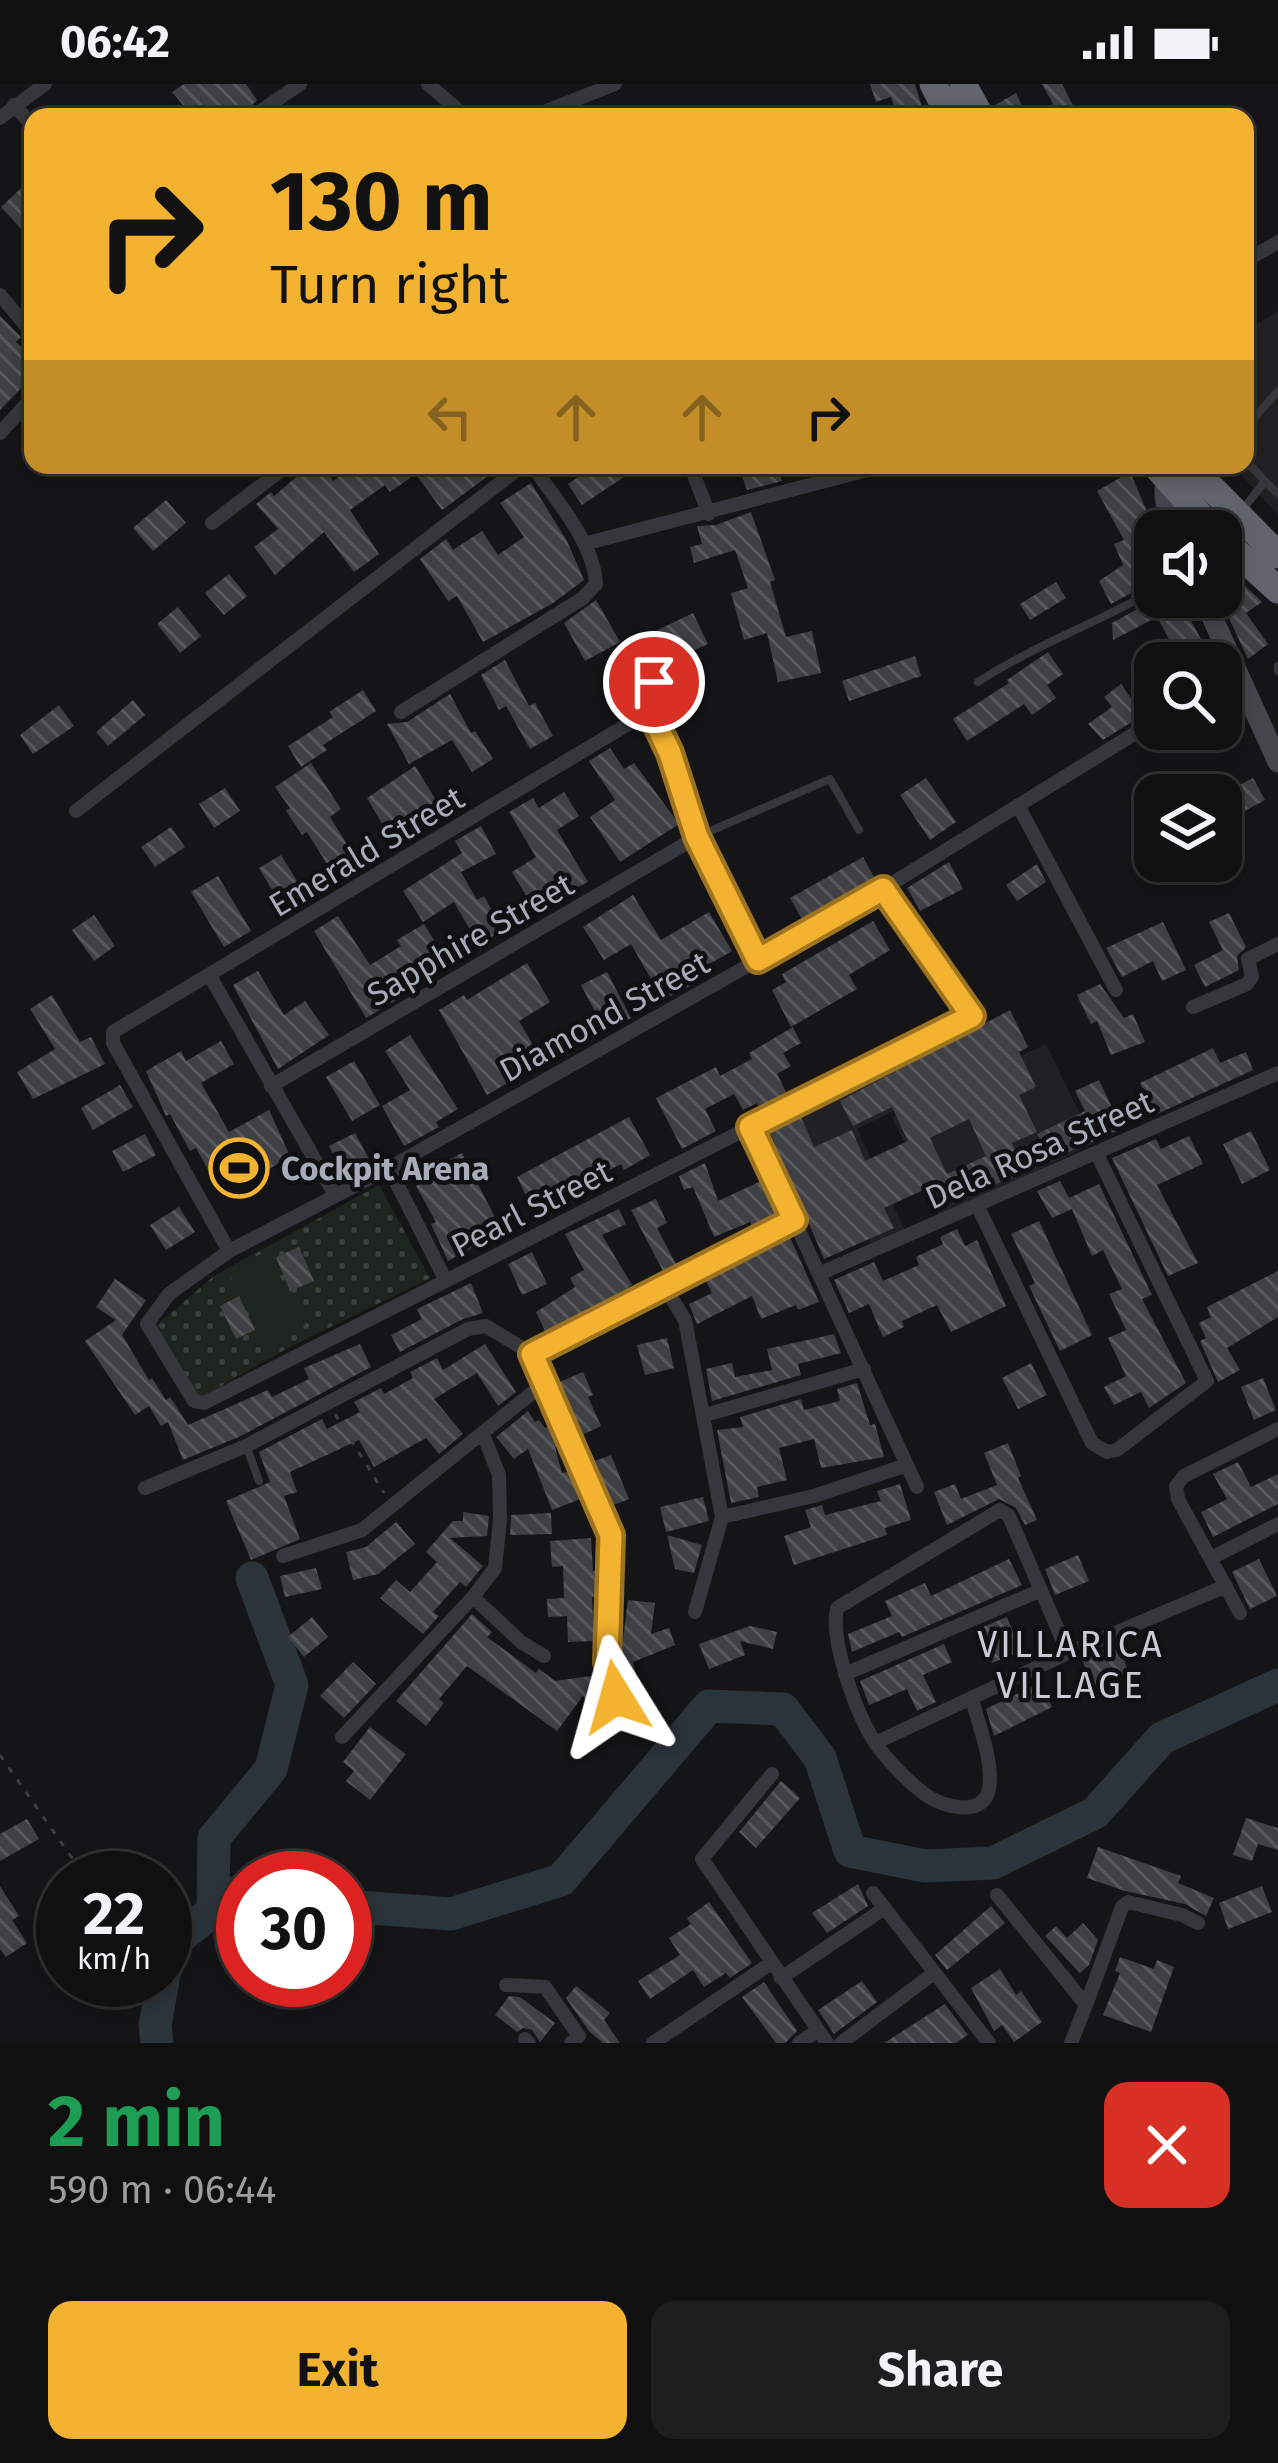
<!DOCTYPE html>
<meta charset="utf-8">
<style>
body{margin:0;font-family:"Fira Sans",sans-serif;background:#1e1e1f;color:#f1f3f6;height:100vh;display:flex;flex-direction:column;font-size:45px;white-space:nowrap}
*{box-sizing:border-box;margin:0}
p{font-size:39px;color:#9c9d9f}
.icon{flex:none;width:66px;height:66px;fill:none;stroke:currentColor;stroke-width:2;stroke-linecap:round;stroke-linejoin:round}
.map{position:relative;height:1959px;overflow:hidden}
.details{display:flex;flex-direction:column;background:#101011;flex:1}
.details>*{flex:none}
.hud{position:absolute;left:24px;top:24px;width:1230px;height:366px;border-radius:24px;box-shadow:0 6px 18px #0003,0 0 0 3px #303031;background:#f4b231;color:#111;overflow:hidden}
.tools{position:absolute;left:1134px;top:426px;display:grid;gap:24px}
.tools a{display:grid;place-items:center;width:108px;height:108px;border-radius:24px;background:#101011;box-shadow:0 6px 18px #0003,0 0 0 3px #303031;font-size:60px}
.speed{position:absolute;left:36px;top:1767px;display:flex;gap:24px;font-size:60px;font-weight:700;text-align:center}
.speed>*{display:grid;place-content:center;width:156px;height:156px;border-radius:50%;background:#101011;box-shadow:0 6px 18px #0003,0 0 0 3px #303031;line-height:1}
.speed small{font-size:30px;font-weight:400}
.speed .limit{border:18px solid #d22;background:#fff;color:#111}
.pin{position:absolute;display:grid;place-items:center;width:102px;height:102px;color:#fff;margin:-51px;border:6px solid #fff;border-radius:50%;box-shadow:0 3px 12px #0007}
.me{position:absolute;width:132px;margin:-66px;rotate:352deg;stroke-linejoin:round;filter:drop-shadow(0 0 9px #0008)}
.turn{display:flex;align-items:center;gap:42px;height:252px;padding:0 48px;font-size:54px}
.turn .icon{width:156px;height:156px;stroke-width:2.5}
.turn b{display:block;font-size:84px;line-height:102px}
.lanes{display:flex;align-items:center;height:114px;padding:0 48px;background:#0003;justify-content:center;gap:60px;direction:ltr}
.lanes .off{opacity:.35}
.round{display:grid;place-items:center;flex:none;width:126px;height:126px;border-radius:24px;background:#1e1e1f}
.overview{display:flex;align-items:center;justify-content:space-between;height:204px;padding:0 48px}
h1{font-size:72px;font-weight:700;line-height:90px;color:#1e9e55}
.action{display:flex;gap:24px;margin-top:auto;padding:24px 48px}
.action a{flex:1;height:138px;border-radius:24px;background:#f4b231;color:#111;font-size:48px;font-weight:700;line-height:138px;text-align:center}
.action a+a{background:#1e1e1f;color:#f1f3f6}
.status{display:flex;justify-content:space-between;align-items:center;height:84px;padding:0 60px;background:#101011;direction:ltr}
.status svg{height:33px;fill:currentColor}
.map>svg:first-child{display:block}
</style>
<div class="status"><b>06:42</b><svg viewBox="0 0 49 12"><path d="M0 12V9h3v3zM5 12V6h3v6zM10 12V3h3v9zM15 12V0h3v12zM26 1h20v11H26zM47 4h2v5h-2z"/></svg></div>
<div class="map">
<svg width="1278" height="1959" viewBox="0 0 1278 1959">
<defs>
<pattern id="green-dots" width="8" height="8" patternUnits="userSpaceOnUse" patternTransform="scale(3)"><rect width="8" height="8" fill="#1d251e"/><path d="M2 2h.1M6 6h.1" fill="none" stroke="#3b423d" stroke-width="1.8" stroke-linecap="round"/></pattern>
<pattern id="building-back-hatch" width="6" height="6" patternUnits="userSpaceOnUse" patternTransform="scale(3)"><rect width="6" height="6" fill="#3f4044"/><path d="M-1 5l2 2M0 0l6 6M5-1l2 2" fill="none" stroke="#58595d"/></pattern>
</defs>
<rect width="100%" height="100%" fill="#151517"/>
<!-- built -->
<path fill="#212124" d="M1278 227V431L1232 381H1245V247Z
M962 947 980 985 857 1045 905 1146 871 1161 826 1065 776 1087 758 1041Z
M1046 960 1094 1059 940 1134 892 1033Z"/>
<!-- green -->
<path fill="url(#green-dots)" d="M379 1101 430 1194 286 1265 200 1314 152 1245 214 1192Z"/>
<!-- pitch -->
<path fill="#1d251e" d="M267 1167 305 1241 265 1261 228 1187Z"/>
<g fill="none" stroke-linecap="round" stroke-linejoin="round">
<!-- river -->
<path stroke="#2b343b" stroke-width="33" d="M345 1822 451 1830 561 1796 709 1622 783 1625 820 1674 850 1767 925 1782 993 1779 1095 1729 1162 1654 1278 1601
M213 1827 214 1754 271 1685 292 1601 252 1494
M165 1887 170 1861 237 1808 243 1809
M157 1959 155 1941 163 1896"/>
</g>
<!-- building -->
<path fill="url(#building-back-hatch)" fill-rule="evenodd" d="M184 0H246L257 16 240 33H193L172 8Z
M870 0H915L925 33H898L891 13 876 18Z
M1042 0H1062L1079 33H999L995 21 1016 9 1027 33 1053 20Z
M33 93V137L23 147 1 123Z
M0 232 21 253 16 258 33 273V292L0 326Z
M318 381H324L333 397 355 381H401L410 394 390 408 385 401 350 426 379 470 354 488 324 448 275 491 254 463 278 445 256 420 271 408 274 412 301 389Z
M431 381H503L442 426 417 392Z
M574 381H642L582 421 568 400 581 391Z
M738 381H776L782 397 747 406Z
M1130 388 1155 446V486L1147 489 1152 498 1111 520 1099 497 1123 481 1114 460 1124 456 1097 407Z
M531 399 567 457 584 496 553 519 483 558 457 512 448 517 420 475 446 455 453 466 482 447 498 471 524 453 500 419Z
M166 416 186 439 153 467 133 444Z
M751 428 775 496 770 498 786 553 812 547 821 589 778 598 767 549 744 556 731 509 748 504 735 466 694 479 690 463 702 460 697 442 716 441Z
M1221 479 1262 518 1246 529 1268 560 1248 575 1219 513Z
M229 490 247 512 224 531 205 509Z
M1056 498 1066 514 1030 536 1020 520Z
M1159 513H1178L1214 579H1157L1175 566 1157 533 1113 556 1112 539Z
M596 516 620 558 585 577 564 539Z
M178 523 201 552 180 569 157 540Z
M693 529 708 560 641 591 627 561Z
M1048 568 1063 590 1047 601 1056 614 1032 631 1024 620 967 657 953 635 1009 599 1007 596Z
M915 572 921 592 849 617 842 597Z
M505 576 529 622 535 619 553 652 530 665 506 622 499 626 481 591Z
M1121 600 1143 631 1103 656 1088 640 1112 623 1104 613Z
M363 606 376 627 323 661 327 666 301 683 288 662 333 633 329 628Z
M450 610 471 649 475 647 493 675 472 688 452 656 409 680 387 640 407 638Z
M1232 614 1243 637 1191 667 1179 645H1221V620Z
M133 616 145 631 108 662 96 648Z
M59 621 74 642 33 670 20 651Z
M610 664 624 685 634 679 679 740 620 778 590 733 615 716 589 677Z
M311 679 341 725 330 733 360 781 337 796 307 748 302 751 286 727 290 724 275 703Z
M415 682 442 726 392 757 367 714Z
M926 694 956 738 930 756 900 711Z
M1253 694 1265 716 1221 740V711Z
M225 704 240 727 214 744 199 720Z
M564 708 579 732 557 746 588 798 534 825 512 788 536 773 509 728 533 714 539 724Z
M481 742 496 770 461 788 477 816 484 812 503 847 478 860 454 818 423 838 403 807 462 769 455 757Z
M171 743 185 763 155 783 141 763Z
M281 771 299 800 276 813 259 784Z
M863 773 874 793 803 837 790 814Z
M949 778 963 805 920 827 907 804Z
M1037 780 1046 798 1017 817 1006 801Z
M218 792 251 847 224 863 191 808Z
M633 811 661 856 709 828 732 867 687 893 691 901 663 916 631 860 604 876 583 843Z
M1229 829 1246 863 1237 872 1239 886 1205 903 1194 881 1223 866 1209 838Z
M94 831 115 862 94 877 72 846Z
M338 832 370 881 401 862 397 856 424 840 440 866 409 884 420 902 366 934 314 847Z
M873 837 890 866 849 891 857 905 791 943 772 906 786 898 782 890Z
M1163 838 1186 886 1162 897 1153 877 1122 893 1106 864Z
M527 879 550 918 519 937 543 978 487 1011 439 926 464 911 467 916Z
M258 887 284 931 305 917 329 951 278 985 233 901Z
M607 888 631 934 619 941 615 935 602 941 581 901Z
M1100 900 1124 934 1133 930 1145 958 1111 971 1097 937 1091 940 1077 911Z
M52 911 80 958 91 953 105 980 33 1015 17 988 55 965 30 925Z
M1010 926 1028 963 1019 968 1036 1003 1019 1011 1037 1048 1012 1059 1025 1088 979 1107 977 1102 936 1121 928 1104 884 1124 894 1144 824 1175 769 1046 800 1031 814 1063 852 1046 865 1077 908 1057 892 1023 853 1042 840 1017ZM969 1035 986 1072 947 1090 930 1054Z
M793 943 801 959 783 969 791 982 777 990 788 1012 760 1026 757 1019 743 1026 734 1010 705 1025 716 1047 682 1065 656 1014 716 983 720 992 752 975 749 969Z
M410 951 458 1025 436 1038 439 1043 404 1062 382 1022 410 1006 385 967Z
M221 957 234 980 201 999 229 1048 269 1026 290 1072 266 1087 262 1080 218 1104 196 1064 190 1067 170 1030 166 1032 146 987 181 967 186 977Z
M1213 964 1220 979 1246 968 1253 986 1155 1031 1140 999Z
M354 977 380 1021 352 1037 326 993Z
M1099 996 1122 1045 1050 1076 1037 1050 1085 1027 1075 1007Z
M120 1001 133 1023 93 1046 81 1024Z
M629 1033 650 1071 624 1086 621 1080 588 1097 592 1105 537 1134 517 1093Z
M1251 1047 1270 1086 1242 1100 1223 1060Z
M355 1049 371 1079 345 1093 329 1062Z
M145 1050 156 1071 123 1088 112 1067Z
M1189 1052 1203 1080 1157 1101 1198 1179 1168 1192 1112 1074 1156 1055 1161 1065Z
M462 1069 502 1147 448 1177 431 1140 436 1138 416 1102 440 1089 437 1082Z
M705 1079 718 1117 763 1096 779 1131 753 1144 750 1138 714 1153 693 1103 684 1106 679 1092Z
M1060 1097 1069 1114 1099 1100 1152 1211 1142 1215 1186 1299 1149 1324 1141 1308 1114 1321 1104 1303 1126 1292 1108 1254 1126 1246 1109 1210 1122 1205 1103 1166 1092 1172 1072 1125 1052 1134 1037 1107Z
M656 1115 667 1139 657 1144 677 1182 664 1189 631 1126Z
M179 1123 195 1148 166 1166 150 1141Z
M619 1125 626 1140 602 1151 632 1201 604 1220 545 1247 536 1228 575 1203 570 1194 584 1186 565 1150Z
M1039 1137 1092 1251 1060 1267 1029 1202 1035 1199 1011 1150Z
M957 1145 965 1162 977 1156 1006 1222 951 1248 937 1221 902 1237 904 1243 883 1253 869 1220 849 1229 834 1196 874 1178 883 1197 919 1181 916 1173 943 1160 940 1153Z
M789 1151 819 1218 798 1226 796 1221 761 1235 752 1212 697 1240 689 1220 712 1209 706 1197Z
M299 1163 314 1197 290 1207 276 1173Z
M532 1168 547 1200 522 1211 508 1180Z
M1278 1187V1233L1227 1264 1240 1286 1218 1298 1200 1257 1206 1254 1199 1239 1211 1233 1207 1223Z
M115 1195 146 1216 122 1251 149 1296 152 1294 166 1316 170 1313 188 1341 268 1306 272 1313 309 1295 304 1284 360 1260 371 1283 241 1352 183 1376 168 1338 161 1342 149 1322 135 1331 85 1257 116 1236 96 1223Z
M471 1199 483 1229 463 1235 400 1268 391 1251 422 1235 417 1225Z
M239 1212 255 1246 236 1255 220 1222Z
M834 1250 841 1269 798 1280 801 1291 712 1317 706 1285 732 1279 735 1293 772 1286 767 1265Z
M667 1254 674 1284 645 1291 637 1261Z
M485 1260 516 1308 498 1322 477 1289 434 1315 463 1350 439 1370 426 1354 374 1383 359 1356 290 1388 297 1408 284 1412 300 1455 251 1476 226 1417 270 1398 259 1368 322 1335 327 1345 360 1328 354 1318 381 1304 384 1310 413 1294 410 1288 437 1274 443 1286Z
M1031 1279 1047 1311 1018 1325 1002 1294Z
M583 1288 593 1311 588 1313 601 1342 580 1352 557 1299Z
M1263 1294 1276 1326 1254 1336 1241 1303Z
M857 1299 870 1341 875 1340 884 1373 821 1384 814 1355 779 1364 787 1396 757 1403 759 1413 731 1419 717 1346 743 1343 740 1333 801 1315 804 1326 840 1317 837 1305Z
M528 1327 535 1338 539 1336 545 1344 551 1341 559 1361 555 1363 562 1389 571 1387 583 1414 552 1426 528 1365 514 1375 496 1353Z
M1008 1359 1021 1392 1018 1394 1037 1436 1025 1441 1016 1424 999 1415 947 1441 934 1408 955 1400 961 1415 997 1401 984 1369Z
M611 1371 629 1415 611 1422 592 1378Z
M1238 1378 1251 1403 1278 1390V1420L1213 1453 1201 1428 1227 1415 1213 1390Z
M900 1400 911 1436 885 1444 887 1451 794 1481 784 1452 811 1443 805 1426 822 1421 825 1431 881 1417 877 1407Z
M703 1413 709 1437 666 1448 660 1423Z
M463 1428 489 1432 487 1452 450 1454 483 1482 466 1503 460 1498 433 1528 439 1532 423 1550 380 1514 396 1496 410 1508 437 1478 426 1468 453 1437H463Z
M551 1429 552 1450 510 1451 511 1431Z
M396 1438 415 1460 378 1490 353 1496 346 1468 366 1463Z
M667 1451 702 1461 694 1489 675 1485Z
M591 1454 593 1487H599L598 1513H592L594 1557 568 1558 567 1532 548 1533 547 1515 564 1514 563 1482 552 1483 550 1457Z
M1078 1471 1089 1497 1055 1511 1045 1485Z
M1009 1475 1022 1501 902 1553 899 1548 852 1568 848 1550 892 1532 885 1517 925 1499 931 1512Z
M1259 1475 1277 1512 1250 1525 1232 1488Z
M316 1484 322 1505 285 1513 280 1492Z
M628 1516 655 1519 651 1550 669 1544 675 1561 633 1578 636 1592 623 1595 619 1556 623 1555Z
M472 1530 492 1548 487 1553 536 1589 539 1585 555 1597 597 1591 606 1617 625 1646 605 1656 583 1612 557 1647 467 1582 439 1615 444 1619 426 1642 396 1617Z
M312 1533 328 1553 304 1573 288 1553Z
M1007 1533 1021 1567 992 1579 978 1545Z
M750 1542 777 1548 773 1565 740 1557 745 1571 709 1585 699 1560Z
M944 1560 952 1578 923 1591 936 1618 917 1627 907 1605 869 1621 860 1597Z
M1118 1560 1129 1589 1092 1603 1082 1575Z
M353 1578 376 1600 344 1634 320 1612Z
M1041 1598 1052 1623 994 1652 986 1625Z
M370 1643 406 1670 370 1716 346 1697 354 1687 343 1678Z
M781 1697 800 1714 756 1764 739 1748Z
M1246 1734 1278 1744V1766L1258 1760 1252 1777 1233 1771Z
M27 1735 39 1755 0 1777V1750Z
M1098 1763 1181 1792 1178 1799 1214 1814 1206 1832 1185 1820 1125 1807 1087 1794Z
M858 1800 868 1822 827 1849 812 1829Z
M0 1802 19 1832 12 1836 27 1859 6 1873 0 1865Z
M1262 1802 1272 1828 1228 1845 1219 1819Z
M709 1818 752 1879 730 1894 726 1889 704 1903 693 1886 650 1915 638 1897 680 1871 669 1854 691 1840 687 1834Z
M991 1822 1005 1839 947 1886 935 1871Z
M1083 1839 1098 1856 1089 1881 1080 1889 1045 1852 1056 1842 1067 1854Z
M1120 1873 1154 1885 1157 1876 1174 1883 1151 1948 1103 1931 1120 1889 1115 1887Z
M1000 1885 1016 1911 1021 1907 1042 1938 1014 1958 1002 1941 994 1947 971 1904Z
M862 1897 877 1918 834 1950 818 1926Z
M764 1898 797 1947 785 1959H776L742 1913Z
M576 1902 610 1929 604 1936 620 1959H603L589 1947 566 1914Z
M509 1912 520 1913 555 1939 540 1958 532 1946 523 1944 517 1948 495 1931Z
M945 1920 968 1951 956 1959H884Z"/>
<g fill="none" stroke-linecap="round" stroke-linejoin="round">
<!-- path -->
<path stroke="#3c3e43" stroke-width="3" stroke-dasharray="6 9" stroke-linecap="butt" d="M335 1330 384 1409
M0 1671 86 1794"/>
<!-- lane -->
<path stroke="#36373c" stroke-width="8" d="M1245 344 1278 307
M1245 376 1265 397
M1244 424 1265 397 1278 410
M1278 582V587
M978 598C1035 561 1097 539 1155 506
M699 752 830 695 859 746
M247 1364 259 1397"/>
<!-- street -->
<path stroke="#36373c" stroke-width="14" d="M428 0 466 33
M14 21 33 42
M252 33 300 0
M531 33 615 0
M0 34 45 0
M1245 177 1278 158
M0 211 33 250
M0 349 33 313
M690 381 709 430
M212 439 288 381
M584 460 883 382
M654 598 650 627 670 669 697 753 758 876
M401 628 583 514 596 500C594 457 555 416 532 381
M1018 721 1116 906
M76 727 523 381
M883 805 972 931 204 1319 194 1317 147 1240 169 1210 229 1167 389 1084 758 876 883 805 1155 637
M210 892 335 1111
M1193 923 1247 900 1252 893 1248 875 1278 860
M271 1002 697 753
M750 1043 794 1136
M389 1084 446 1197
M978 1123 1092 1359 1107 1368 1117 1366 1207 1297 1097 1070
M229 1167 113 959V948L650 627
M821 1189 1278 989
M665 1203 685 1236 722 1433 695 1528
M532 1270 611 1451 607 1578 616 1613
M705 1331 864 1285
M145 1404 246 1362 468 1245 486 1242 532 1270 794 1136 917 1403
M722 1433 814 1412 907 1381
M283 1472 362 1446 543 1300
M1211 1474 1278 1440
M473 1513 521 1558 544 1572
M1240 1529 1178 1415 1176 1402 1184 1392 1278 1345
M845 1590 1039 1507
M972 1614C978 1641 994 1677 989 1705 984 1734 942 1723 926 1711 909 1699 885 1674 874 1657 856 1628 830 1558 837 1524L1000 1426 1009 1432 1068 1569
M342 1653 473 1513 495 1484 500 1435 499 1391 483 1350
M875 1659 1068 1569 1226 1502
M772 1690 702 1775 827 1959
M873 1809 989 1959
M997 1811 1086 1921 1071 1959
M781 1894 885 1824
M506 1901 545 1903 579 1952 571 1959
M1086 1921 1122 1823 1128 1818 1182 1831 1198 1839
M525 1955 529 1959
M653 1959 770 1880
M799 1959 817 1947
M841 1959 934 1889"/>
<!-- secondary -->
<path stroke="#44464c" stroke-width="21" d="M1169 391C1160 409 1168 429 1176 447
M1203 513 1278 678"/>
<!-- highway -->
<path stroke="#62656d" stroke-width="27" d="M933 0 950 33
M963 0 981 33
M1155 381 1214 447
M1189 381 1278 471
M1221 454 1278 506"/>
</g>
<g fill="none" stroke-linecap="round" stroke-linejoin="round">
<defs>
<path id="route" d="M616 1613 607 1578 611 1451 532 1270 794 1136 750 1043 972 932 883 805 758 876 697 753 670 669 650 627 654 598"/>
</defs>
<!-- route casing -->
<use href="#route" stroke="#9f7420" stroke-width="30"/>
<!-- route -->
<use href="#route" stroke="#f4b231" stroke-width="21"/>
</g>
<!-- icons -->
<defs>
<symbol id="stadium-ring" viewBox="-11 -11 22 22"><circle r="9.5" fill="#101012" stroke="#f4b231" stroke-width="1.5"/><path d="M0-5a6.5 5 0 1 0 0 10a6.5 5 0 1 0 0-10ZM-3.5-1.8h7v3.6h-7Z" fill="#f4b231"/></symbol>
</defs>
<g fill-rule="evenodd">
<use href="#stadium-ring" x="206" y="1051" width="66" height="66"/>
</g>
<g text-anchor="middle" stroke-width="9" stroke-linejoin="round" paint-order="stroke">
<!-- street labels -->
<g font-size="33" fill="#a7acb8" stroke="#101012">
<text transform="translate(366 767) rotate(-31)" y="12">Emerald Street</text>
<text transform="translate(470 855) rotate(-30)" y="12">Sapphire Street</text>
<text transform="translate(604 932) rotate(-29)" y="12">Diamond Street</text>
<text transform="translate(1039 1065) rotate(-24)" y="12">Dela Rosa Street</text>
<text transform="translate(531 1124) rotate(-27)" y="12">Pearl Street</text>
</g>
<!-- poi labels -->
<g font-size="33" font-weight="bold" fill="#a7acb8" stroke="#101012" text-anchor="start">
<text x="281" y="1096">Cockpit Arena</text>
</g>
<!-- neighbourhood labels -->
<g font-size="36" letter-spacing="3" fill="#c8cbd4" stroke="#101012">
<text x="1071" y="1573">VILLARICA<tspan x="1071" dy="41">VILLAGE</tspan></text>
</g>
</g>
</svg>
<div class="tools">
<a><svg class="icon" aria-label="sound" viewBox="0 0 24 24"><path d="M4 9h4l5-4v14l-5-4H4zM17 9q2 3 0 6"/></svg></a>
<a><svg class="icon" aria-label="search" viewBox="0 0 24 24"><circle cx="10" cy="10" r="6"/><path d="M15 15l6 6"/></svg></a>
<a><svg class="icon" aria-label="layers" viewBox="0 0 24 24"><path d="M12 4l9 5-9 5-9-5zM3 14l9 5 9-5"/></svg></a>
</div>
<div class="speed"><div>22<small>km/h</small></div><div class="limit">30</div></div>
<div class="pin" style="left:654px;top:598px;background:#d93025"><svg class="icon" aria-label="arrive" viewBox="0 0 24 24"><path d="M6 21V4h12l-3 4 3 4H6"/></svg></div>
<svg class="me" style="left:616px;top:1613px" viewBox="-20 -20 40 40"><path d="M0-17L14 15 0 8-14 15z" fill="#f4b231" stroke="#fff" stroke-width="4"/></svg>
<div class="hud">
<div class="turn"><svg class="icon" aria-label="right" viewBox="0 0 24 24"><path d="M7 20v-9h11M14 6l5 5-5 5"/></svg><div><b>130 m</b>Turn right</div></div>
<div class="lanes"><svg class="icon off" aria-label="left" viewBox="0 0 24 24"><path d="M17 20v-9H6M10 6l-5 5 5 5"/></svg><svg class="icon off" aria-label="ahead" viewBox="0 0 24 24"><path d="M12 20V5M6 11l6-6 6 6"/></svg><svg class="icon off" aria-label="ahead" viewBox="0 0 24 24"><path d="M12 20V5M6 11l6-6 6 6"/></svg><svg class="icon" aria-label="right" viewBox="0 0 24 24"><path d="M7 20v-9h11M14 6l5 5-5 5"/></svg></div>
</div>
</div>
<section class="details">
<div class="overview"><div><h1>2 min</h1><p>590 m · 06:44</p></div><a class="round" style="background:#d93025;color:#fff"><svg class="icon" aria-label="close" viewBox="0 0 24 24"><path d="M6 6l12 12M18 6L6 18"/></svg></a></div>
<div class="action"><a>Exit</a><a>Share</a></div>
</section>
